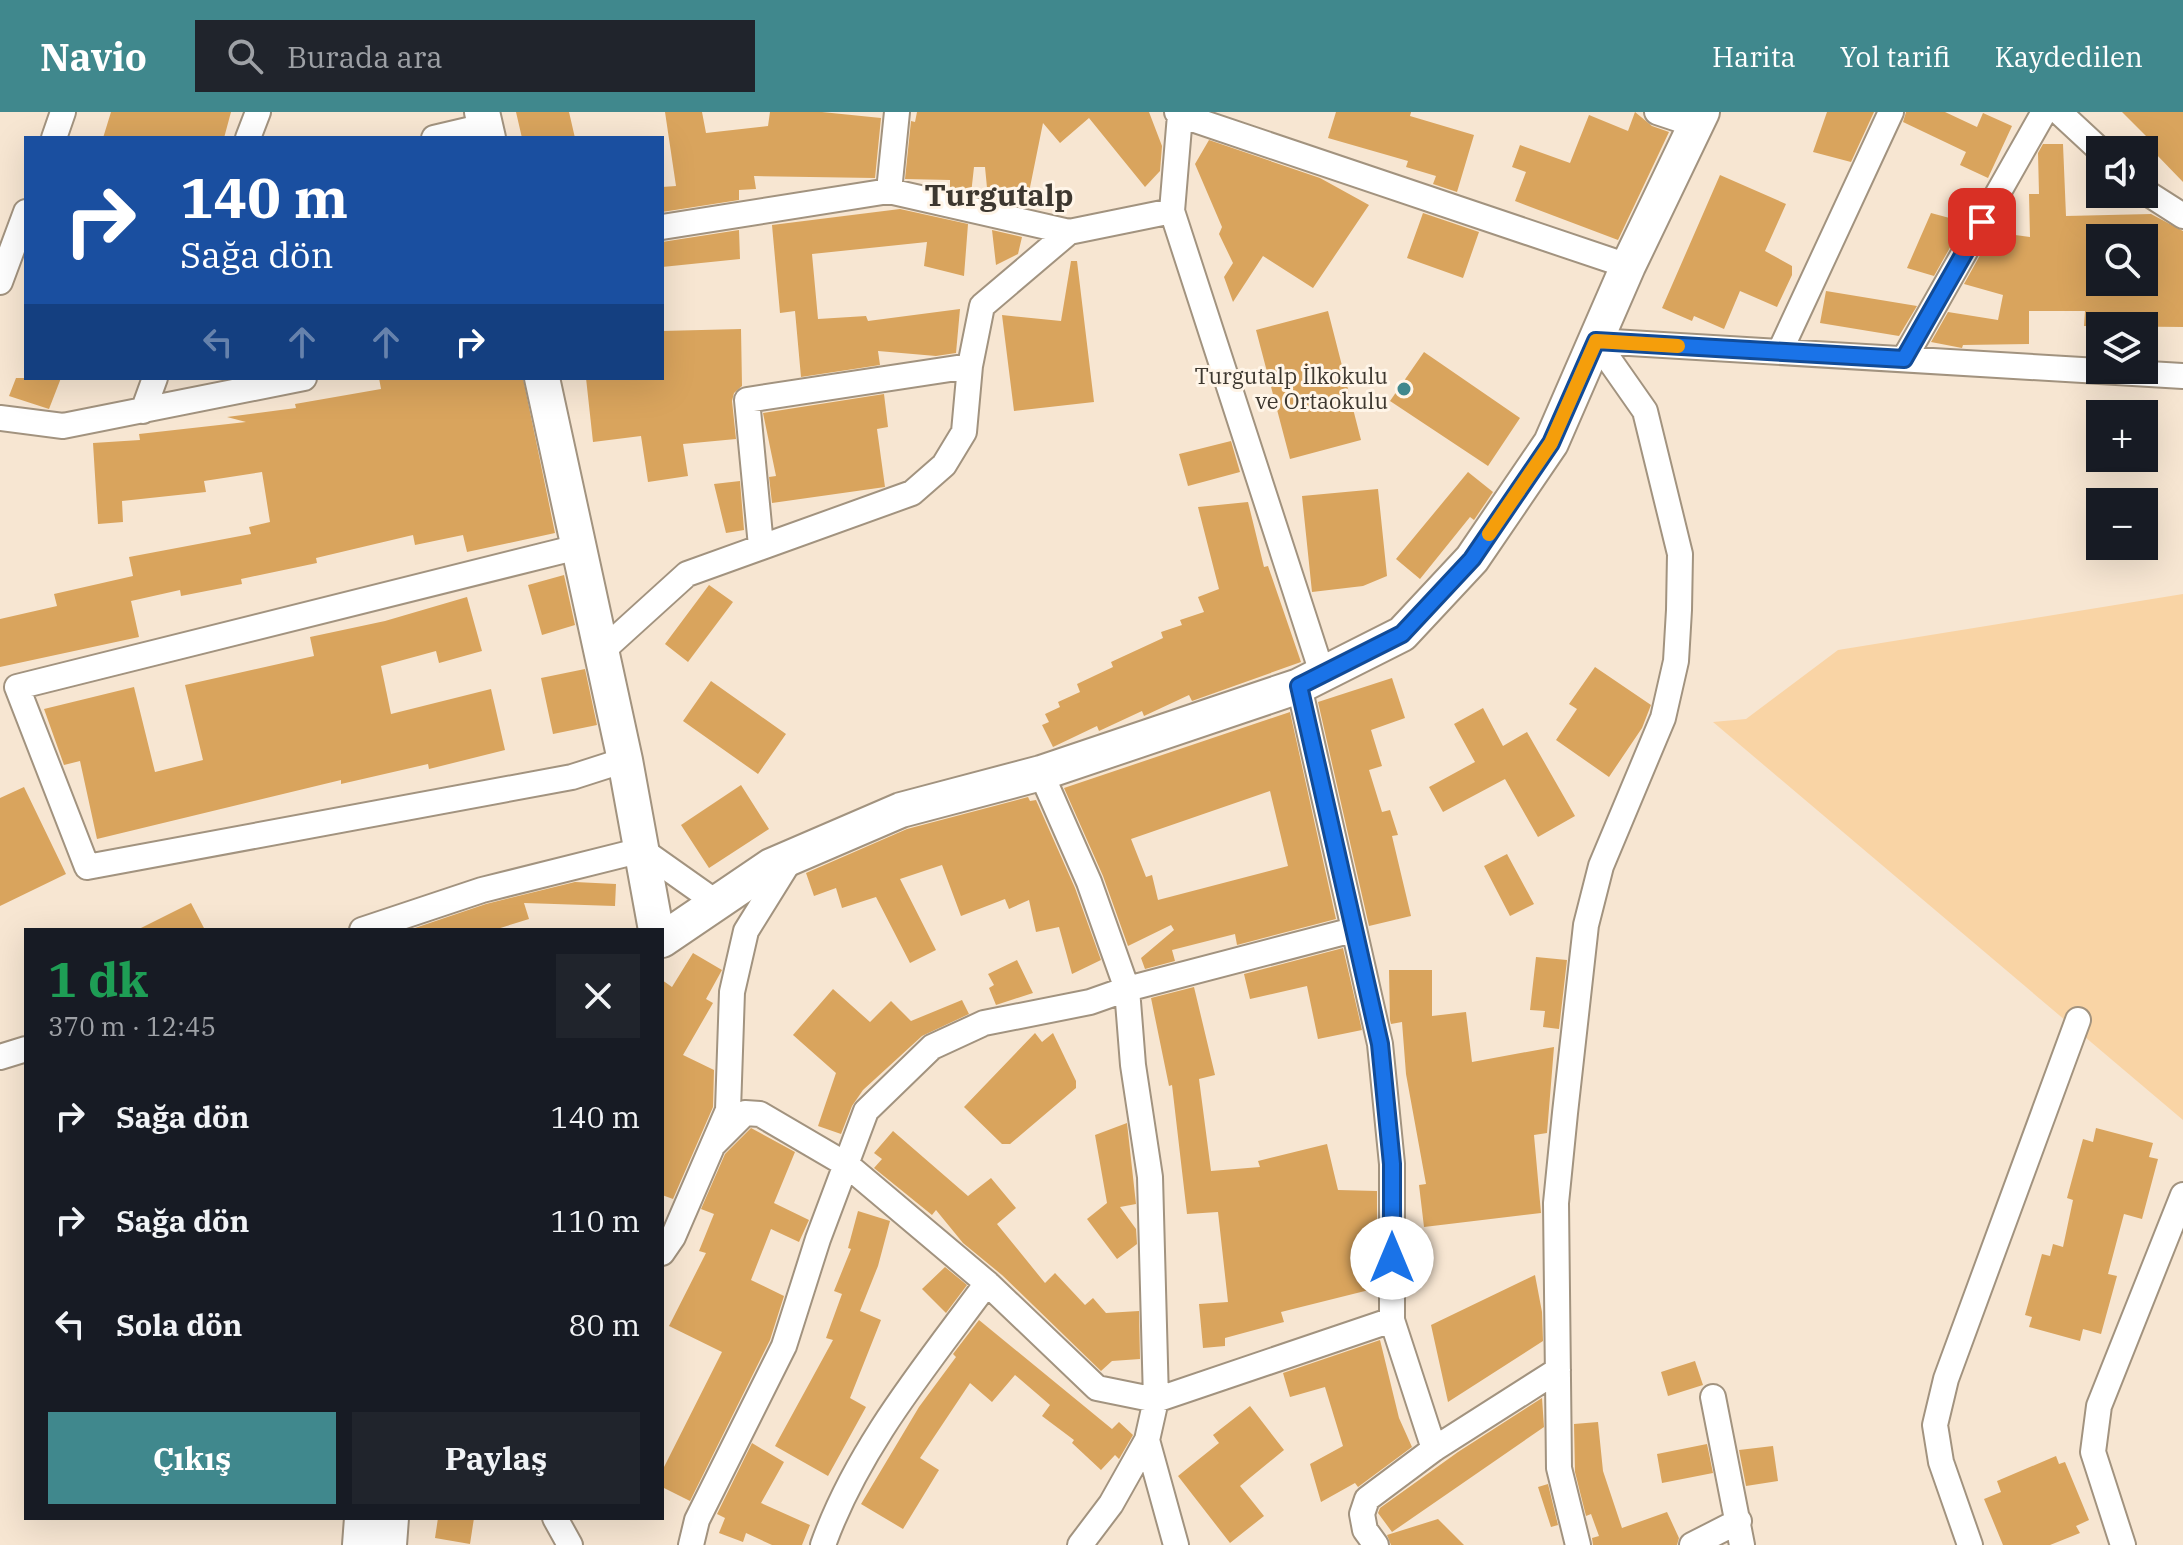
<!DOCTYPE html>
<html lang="tr">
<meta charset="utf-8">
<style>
body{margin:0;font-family:"IBM Plex Serif",serif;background:#20242c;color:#f1f3f6;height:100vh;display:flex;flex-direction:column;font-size:30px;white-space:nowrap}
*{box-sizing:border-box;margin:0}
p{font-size:26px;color:#9ea1a6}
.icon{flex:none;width:44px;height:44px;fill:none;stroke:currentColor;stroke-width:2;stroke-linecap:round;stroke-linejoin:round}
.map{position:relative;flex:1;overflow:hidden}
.sheet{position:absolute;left:24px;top:816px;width:640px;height:592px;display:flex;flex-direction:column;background:#171b24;border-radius:0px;box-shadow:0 8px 32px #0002}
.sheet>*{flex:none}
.banner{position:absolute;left:24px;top:24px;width:640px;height:244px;border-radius:0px;box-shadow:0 8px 32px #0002;background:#1a4fa0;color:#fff;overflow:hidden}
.fabs{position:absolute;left:2086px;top:24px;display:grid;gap:16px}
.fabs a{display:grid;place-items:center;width:72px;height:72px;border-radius:0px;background:#171b24;box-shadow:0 8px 32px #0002;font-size:40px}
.pin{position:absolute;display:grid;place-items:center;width:68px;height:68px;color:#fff;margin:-34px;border-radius:16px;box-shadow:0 4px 12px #0006}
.me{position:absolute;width:88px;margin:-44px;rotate:0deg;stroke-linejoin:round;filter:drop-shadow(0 0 6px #0008)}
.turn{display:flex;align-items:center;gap:28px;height:168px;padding:0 24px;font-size:36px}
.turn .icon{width:104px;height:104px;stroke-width:2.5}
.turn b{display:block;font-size:56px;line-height:68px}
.lanes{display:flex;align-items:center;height:76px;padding:0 24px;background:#0003;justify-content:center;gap:40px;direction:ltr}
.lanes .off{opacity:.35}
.round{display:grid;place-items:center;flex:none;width:84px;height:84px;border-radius:0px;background:#20242c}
.head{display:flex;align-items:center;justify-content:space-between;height:136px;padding:0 24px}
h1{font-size:48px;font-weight:700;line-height:60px;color:#1e9e55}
.action{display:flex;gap:16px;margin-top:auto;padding:16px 24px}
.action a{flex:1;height:92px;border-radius:0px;background:#40888d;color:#fff;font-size:32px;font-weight:700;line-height:92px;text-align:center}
.action a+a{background:#20242c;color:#f1f3f6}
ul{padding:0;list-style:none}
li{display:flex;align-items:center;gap:24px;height:104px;padding:0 24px}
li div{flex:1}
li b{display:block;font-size:30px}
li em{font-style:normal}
header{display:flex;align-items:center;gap:48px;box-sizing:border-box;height:112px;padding:0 40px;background:#40888d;color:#fff}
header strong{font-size:38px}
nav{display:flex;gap:44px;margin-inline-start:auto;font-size:28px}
.search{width:560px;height:72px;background:#20242c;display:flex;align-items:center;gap:20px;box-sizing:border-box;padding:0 28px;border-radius:0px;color:#9ea1a6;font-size:30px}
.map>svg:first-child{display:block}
</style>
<header>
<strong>Navio</strong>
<div class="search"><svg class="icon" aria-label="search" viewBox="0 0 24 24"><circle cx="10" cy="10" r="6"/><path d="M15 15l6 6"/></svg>Burada ara</div>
<nav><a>Harita</a><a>Yol tarifi</a><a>Kaydedilen</a></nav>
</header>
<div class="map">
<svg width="2183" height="1433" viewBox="0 0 2183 1433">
<rect width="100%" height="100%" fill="#f7e6d2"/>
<!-- green -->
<path fill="#f9d4a5" d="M2183 482V1008L1713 610 1746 607 1838 538Z"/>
<!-- building -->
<path fill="#d9a45d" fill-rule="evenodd" d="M111 0H231L224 26H103Z
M516 0H569L575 26H522Z
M665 0H702L706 21 768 14 770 0H822L881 6 875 66 754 64 756 77 739 78V88L662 100V75L676 74Z
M917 0H1149L1162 34 1160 59 1145 75 1089 6 1060 31 1043 11 1026 95 988 86 985 55H974L971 82 950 78V68L905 67 911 9 915 10Z
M1336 0H1411L1410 4 1474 23 1457 80 1433 72 1436 64 1406 55 1408 49 1328 26Z
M1635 0 1652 14 1669 20 1618 128 1515 89 1526 60 1512 55 1520 33 1570 51 1589 3 1628 19Z
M1827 0H1874L1851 50 1813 40Z
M1906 0H1945L1977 15 1983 1 2012 14 1988 66 1960 53 1966 40 1903 10Z
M2122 0H2183V70L2154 40 2158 36Z
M1209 28 1320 66 1369 93 1313 176 1263 144 1233 190 1224 165 1233 151 1219 122 1222 115 1195 52Z
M2043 32H2063L2066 104 2151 102 2183 119V215L2084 214 2085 199H2029V232L1963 233 1962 236 1931 230 1948 200 1998 208 2003 183 1964 172 1993 120 2030 125 2029 82H2039L2038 41ZM2100 126H2144V170H2100Z
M1720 63 1786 92 1765 139 1792 154V163L1777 195 1740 179 1724 217 1694 204 1692 209 1662 196Z
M900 97 968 112 964 164 924 154 927 130 812 142 818 207 866 204 868 209 960 197 956 241 936 244 878 239 880 253 801 265 795 199 780 201 772 113Z
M1423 101 1479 120 1463 166 1407 146Z
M1931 101 1957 108 1954 115 1961 116 1934 164 1907 156Z
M739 118 740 147 662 155V130Z
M992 118 1022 125 1018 142 996 153Z
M1071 149H1077L1094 290 1014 299 1002 203 1061 209Z
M1826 179 1917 194 1899 224 1820 211Z
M1328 199 1361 328 1290 347 1256 218Z
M741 217 742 274 734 281 732 289 736 327 683 332 688 364 648 370 641 324 593 330 586 266H662V219Z
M1424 240 1520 306 1488 354 1390 289Z
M16 266H61L49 297 9 284Z
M379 266H523L555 421 467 440 463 423 415 433 413 423 316 446 317 451 241 467 242 472 181 484 180 478 131 489 139 525 0 555V507L57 494 54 482 133 464 129 445 251 422 249 415 270 410 262 360 204 369 206 380 122 389 123 410 98 412 93 331 140 328 139 322 246 310 227 305 296 296 295 292 381 277Z
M884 282 888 315 877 317 885 375 772 391 769 365 776 364 763 301Z
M1231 329 1240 360 1188 374 1179 342Z
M1468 360 1493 380 1474 408 1470 405 1420 467 1396 447Z
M740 369 744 418 726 421 714 372Z
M1378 377 1387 464 1363 474 1312 480 1302 384Z
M1248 390 1264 455 1268 454 1301 550 1192 589 1189 583 1144 604 1142 599 1099 619 1097 614 1053 635 1042 613 1049 610 1045 602 1060 595 1058 590 1080 580 1077 572 1113 555 1111 550 1163 526 1161 520 1182 513 1180 508 1204 500 1198 485 1219 477 1198 395Z
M564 463 575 513 542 523 528 473Z
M709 473 733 490 688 550 665 532Z
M467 485 482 539 439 551 436 539 381 554 391 602 491 577 505 638 429 657 428 652 341 672V668L97 727 80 649 64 653 44 597 134 575 155 660 203 648 185 573 314 544 310 525 385 509Z
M1595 555 1651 593 1642 616 1609 665 1556 628 1577 597 1569 592Z
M585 557 597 613 553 622 541 566Z
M1392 566 1405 606 1371 618 1382 654 1369 658 1382 700 1390 698 1398 723 1392 724 1411 804 1369 814 1318 590Z
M711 569 786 622 758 662 683 609Z
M1483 596 1503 634 1527 620 1575 704 1538 725 1505 667 1443 700 1429 675 1475 650 1454 612Z
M1290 600 1336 807 1237 833 1235 822 1172 838 1175 849 1145 857 1141 846 1174 818 1171 813 1128 834 1103 764 1064 676ZM1270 679 1288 754 1158 788 1152 763 1146 765 1131 727Z
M741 673 769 717 709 756 681 713Z
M24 675 66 762 0 794V686Z
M1028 685 1030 689 1036 688 1075 776 1101 848 1072 862 1059 815 1036 820 1029 788 1009 797 1005 787 961 804 942 753 900 767 936 838 910 851 876 785 842 796 836 776 814 784 806 761 907 717Z
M1507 742 1534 792 1510 804 1484 754Z
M575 770 616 772 615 794 524 791 529 807 494 818H409L486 792Z
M191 791 205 818H137Z
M1343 836 1362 918 1318 927 1307 874 1250 887 1244 862Z
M693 841 722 858 706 887 713 891 683 943 714 958 713 995 673 1087 662 1083V868L672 875Z
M1536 845 1567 848 1559 917 1543 915 1545 899 1530 898Z
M1017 848 1033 881 996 893 989 876 994 873 988 862Z
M1389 858H1432V904L1466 900 1472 950 1554 935 1547 1021 1534 1023 1541 1101 1424 1115 1419 1073 1426 1072 1406 962 1402 910 1391 912 1390 908Z
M1194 875 1215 963 1199 967 1211 1059 1260 1055 1258 1049 1327 1032 1338 1078 1377 1079V1154L1374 1155 1377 1176 1281 1200 1284 1210 1225 1226V1234L1203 1236 1199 1192 1228 1190 1218 1100 1187 1102 1172 973 1169 974 1151 886Z
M833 877 870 910 891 889 911 909 962 888 969 902 922 924 863 978 852 994 841 1022 818 1014 836 961 793 923Z
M1035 921 1042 930 1053 921 1076 969V976L1010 1032H1002L964 995Z
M1127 1011 1136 1092 1120 1095 1136 1117 1137 1132 1117 1147 1087 1107 1107 1091 1095 1023Z
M751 1016 795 1040 774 1091 809 1108 799 1130 771 1117 751 1168 784 1184 770 1228 690 1389 662 1375V1359L722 1240 669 1214 706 1141 699 1139 714 1102 701 1097 725 1042Z
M2096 1016 2153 1031 2149 1045 2158 1047 2142 1107 2124 1102 2108 1162 2117 1164 2101 1222 2083 1217 2080 1229 2029 1215 2032 1205 2025 1203 2042 1142 2050 1144 2053 1132 2063 1135 2073 1088 2067 1086 2083 1027 2093 1030Z
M893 1019 968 1084 991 1066 1016 1096 997 1112 1045 1171 1055 1161 1085 1193 1093 1186 1106 1201 1139 1199 1140 1247 1112 1249 1101 1259 1002 1163 963 1131 936 1098 932 1103 874 1056 882 1047 874 1041Z
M858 1099 890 1109 878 1154 860 1199 881 1208 850 1286 866 1295 828 1364 775 1334 833 1228 826 1226 842 1182 834 1179 851 1137 848 1136Z
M945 1155 967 1173 946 1201 922 1177Z
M1535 1163 1542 1200 1543 1229 1448 1290 1431 1213Z
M979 1208 1112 1317 1119 1310 1133 1323 1119 1347 1115 1343 1101 1358 1072 1331 1074 1328 1042 1304 1050 1293 1015 1263 992 1290 970 1271 920 1346 939 1358 903 1417 861 1392 919 1295 956 1245 953 1242Z
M1380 1228 1399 1306 1412 1335 1358 1375 1355 1371 1321 1390 1310 1352 1343 1334 1325 1275 1290 1285 1283 1261Z
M1695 1249 1703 1273 1668 1284 1661 1260Z
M1542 1286 1544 1315 1392 1420 1378 1401 1380 1396 1458 1340Z
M1250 1294 1284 1338 1240 1374 1264 1404 1230 1431 1178 1364 1219 1331 1213 1323Z
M1598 1310 1603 1359 1622 1416 1667 1400 1679 1426 1677 1433H1593L1592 1426 1599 1424 1591 1402 1586 1404 1575 1360 1574 1312Z
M752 1331 784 1350 761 1391 810 1413 802 1433H772L746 1421 743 1430 719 1421 725 1406 717 1402Z
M1707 1332 1713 1361 1662 1371 1657 1342Z
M1773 1334 1778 1369 1746 1374 1739 1338Z
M2056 1344 2059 1352 2065 1350 2089 1408 2076 1414 2080 1421 2050 1433H2003L1984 1387 2001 1380 1997 1369Z
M1548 1372 1558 1413 1551 1415 1538 1375Z
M438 1406H474L470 1432 435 1426Z
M1438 1407 1464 1433H1391L1387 1423Z"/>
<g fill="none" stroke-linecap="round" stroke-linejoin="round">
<defs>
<path id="street" d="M1177 0 1180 3 1172 99 1323 564
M1657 0 1696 13
M2059 0 2100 38
M1180 3 1628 154
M54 26 63 0
M248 26 258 0
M434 26 485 14
M889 79 897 0
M2144 79 2183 104
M662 115 889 79 1069 120 1172 99
M0 170 26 100
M1596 229 2183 264
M1780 239 1891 0
M1904 247 2044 0
M143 299 155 266
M0 306 63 314 304 266
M761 434 747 288 970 254
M578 435 17 575 87 755 572 665 625 648
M601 540 687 462 912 381 944 353 964 320 970 254 982 194 1069 120
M1299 574 1380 932 1392 1052V1208L1434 1337
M1041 661 1089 770 1127 877 1133 953 1150 1065 1156 1288 1147 1328 1111 1392 1080 1433
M362 818 482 778 642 738 717 791
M0 945 26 937
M713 1033 745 1001 760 1002 847 1053 987 1171 1097 1276 1156 1288 1392 1208
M662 1141 673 1125 728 998 732 880 746 819 792 745
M1713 1285 1742 1433
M1147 1328 1176 1433
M555 1406 570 1433
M691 1433 697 1408 784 1234 818 1127 866 999 932 935 984 911 1090 890 1127 877 1353 818
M823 1433C858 1335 926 1254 987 1171
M1376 1433 1365 1418 1362 1402 1367 1387 1434 1337 1558 1258
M1578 1433 1559 1356 1556 1091 1565 1001 1586 813 1601 754 1663 606 1676 549 1679 498 1680 442 1645 299 1596 229
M1692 1433 1739 1409
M1970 1433 1941 1350 1935 1313 1946 1267 2078 908
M2123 1433 2093 1340 2099 1294 2183 1083"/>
<path id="secondary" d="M482 0 488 26
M542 266 625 648 656 818
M662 828 771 754 901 698 1041 661 1299 574 1402 522 1472 447 1551 331 1628 154 1702 0
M360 1433 362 1406
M389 1433 391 1406"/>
</defs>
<!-- street casing -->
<use href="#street" stroke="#a2937f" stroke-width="28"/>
<!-- secondary casing -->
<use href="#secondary" stroke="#a2937f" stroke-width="38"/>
<!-- street -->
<use href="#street" stroke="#fff" stroke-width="24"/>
<!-- secondary -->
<use href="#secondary" stroke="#fff" stroke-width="34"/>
</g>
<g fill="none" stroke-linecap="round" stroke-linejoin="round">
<defs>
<path id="route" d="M1392 1146V1052L1380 932 1299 574 1402 522 1472 447 1551 331 1596 229 1904 247 1982 110"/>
</defs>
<!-- route casing -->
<use href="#route" stroke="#114b97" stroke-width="20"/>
<!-- route -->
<use href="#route" stroke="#1a73e8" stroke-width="14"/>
<!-- slow -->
<path stroke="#f59e0b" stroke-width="14" d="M1489 422 1551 331 1596 229 1678 234"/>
</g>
<!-- markers -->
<circle fill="#40888d" stroke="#fff5e8" stroke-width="3" cx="1404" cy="277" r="8"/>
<g text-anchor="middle" stroke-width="6" stroke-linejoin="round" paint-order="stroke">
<!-- poi labels -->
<g font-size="22" fill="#3d372f" stroke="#fff5e8" text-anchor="end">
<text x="1388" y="272">Turgutalp İlkokulu<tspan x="1388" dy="25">ve Ortaokulu</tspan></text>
</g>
<!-- district labels -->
<g font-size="30" font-weight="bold" fill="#3d372f" stroke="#fff5e8">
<text x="999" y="94">Turgutalp</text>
</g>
</g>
</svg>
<div class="fabs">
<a><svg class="icon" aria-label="sound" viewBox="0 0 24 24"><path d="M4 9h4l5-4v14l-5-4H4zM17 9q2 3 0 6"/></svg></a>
<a><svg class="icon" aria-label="search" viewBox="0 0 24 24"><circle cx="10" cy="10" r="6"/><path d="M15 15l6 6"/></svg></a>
<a><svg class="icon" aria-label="layers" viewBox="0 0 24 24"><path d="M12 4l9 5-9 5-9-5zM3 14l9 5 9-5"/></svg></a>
<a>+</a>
<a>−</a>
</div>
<div class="pin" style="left:1982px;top:110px;background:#d93025"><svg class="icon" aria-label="arrive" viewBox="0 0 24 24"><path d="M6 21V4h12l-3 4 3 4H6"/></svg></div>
<svg class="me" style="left:1392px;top:1146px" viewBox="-20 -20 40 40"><circle r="19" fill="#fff"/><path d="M0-13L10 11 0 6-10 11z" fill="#1a73e8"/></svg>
<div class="banner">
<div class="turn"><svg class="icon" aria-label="right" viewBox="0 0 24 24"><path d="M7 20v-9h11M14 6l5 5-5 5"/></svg><div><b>140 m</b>Sağa dön</div></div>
<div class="lanes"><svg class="icon off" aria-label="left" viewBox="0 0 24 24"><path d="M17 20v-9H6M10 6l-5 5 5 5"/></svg><svg class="icon off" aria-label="ahead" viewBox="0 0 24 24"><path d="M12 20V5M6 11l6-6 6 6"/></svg><svg class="icon off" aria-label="ahead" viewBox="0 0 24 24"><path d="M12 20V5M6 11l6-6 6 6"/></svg><svg class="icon" aria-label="right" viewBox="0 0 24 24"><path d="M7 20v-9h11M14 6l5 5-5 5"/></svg></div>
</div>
<section class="sheet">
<div class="head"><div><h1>1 dk</h1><p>370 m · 12:45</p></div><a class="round"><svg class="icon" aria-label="close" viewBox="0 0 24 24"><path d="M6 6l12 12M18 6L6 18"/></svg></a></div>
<ul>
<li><svg class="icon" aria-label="right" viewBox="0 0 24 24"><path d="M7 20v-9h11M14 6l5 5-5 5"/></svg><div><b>Sağa dön</b></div><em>140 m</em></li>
<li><svg class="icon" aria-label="right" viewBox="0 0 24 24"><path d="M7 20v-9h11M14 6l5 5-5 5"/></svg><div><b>Sağa dön</b></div><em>110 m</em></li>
<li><svg class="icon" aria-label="left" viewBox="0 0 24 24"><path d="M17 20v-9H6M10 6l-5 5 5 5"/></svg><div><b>Sola dön</b></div><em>80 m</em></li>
</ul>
<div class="action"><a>Çıkış</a><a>Paylaş</a></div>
</section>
</div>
